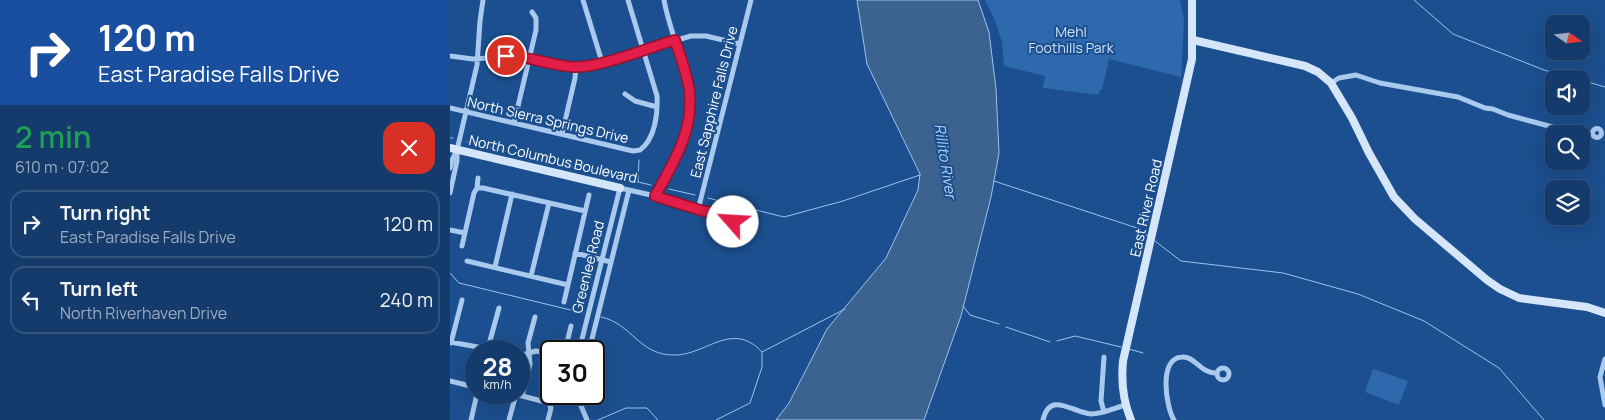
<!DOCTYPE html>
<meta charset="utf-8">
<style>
body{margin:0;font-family:Manrope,sans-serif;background:#214673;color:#f1f3f6;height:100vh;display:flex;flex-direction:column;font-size:19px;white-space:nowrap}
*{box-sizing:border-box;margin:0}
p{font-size:16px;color:#9dadc1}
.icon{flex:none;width:28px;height:28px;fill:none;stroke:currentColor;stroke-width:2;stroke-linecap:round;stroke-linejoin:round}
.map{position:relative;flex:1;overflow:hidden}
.side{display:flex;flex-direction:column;background:#143b6b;width:450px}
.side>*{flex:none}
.top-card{background:#1a4fa0;color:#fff;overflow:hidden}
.needle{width:32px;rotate:104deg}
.buttons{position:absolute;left:1095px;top:15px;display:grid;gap:10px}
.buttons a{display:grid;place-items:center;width:45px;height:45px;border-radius:10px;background:#143b6b;box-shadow:0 5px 20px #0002,0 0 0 1px #33557e;font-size:25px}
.speed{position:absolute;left:15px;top:340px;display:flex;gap:10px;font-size:25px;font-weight:700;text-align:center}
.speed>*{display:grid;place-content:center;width:65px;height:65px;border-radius:50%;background:#143b6b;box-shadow:0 5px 20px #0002,0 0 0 1px #33557e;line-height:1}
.speed small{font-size:12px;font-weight:400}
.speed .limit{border:2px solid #111;border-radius:8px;background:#fff;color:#111}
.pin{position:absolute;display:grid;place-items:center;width:42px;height:42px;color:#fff;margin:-21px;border:2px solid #fff;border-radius:50%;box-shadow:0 1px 5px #0007}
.me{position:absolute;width:55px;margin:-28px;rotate:296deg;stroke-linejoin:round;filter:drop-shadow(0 0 4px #0008)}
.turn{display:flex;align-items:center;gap:18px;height:105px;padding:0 15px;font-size:22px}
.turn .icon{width:65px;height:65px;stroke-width:2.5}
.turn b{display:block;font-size:35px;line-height:42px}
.round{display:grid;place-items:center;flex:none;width:52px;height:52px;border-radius:15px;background:#214673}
.headline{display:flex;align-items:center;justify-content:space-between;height:85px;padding:0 15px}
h1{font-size:30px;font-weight:600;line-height:38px;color:#1e9e55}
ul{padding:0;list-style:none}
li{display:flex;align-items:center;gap:15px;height:68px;margin:0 10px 8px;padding:0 5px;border:2px solid #33557e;border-radius:15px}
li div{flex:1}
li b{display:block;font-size:19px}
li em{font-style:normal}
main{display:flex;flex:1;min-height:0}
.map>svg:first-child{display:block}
</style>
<main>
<section class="side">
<div class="top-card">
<div class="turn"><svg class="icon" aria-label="right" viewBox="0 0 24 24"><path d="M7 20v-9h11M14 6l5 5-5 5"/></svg><div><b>120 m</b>East Paradise Falls Drive</div></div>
</div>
<div class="headline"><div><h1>2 min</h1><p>610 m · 07:02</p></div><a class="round" style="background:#d93025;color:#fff"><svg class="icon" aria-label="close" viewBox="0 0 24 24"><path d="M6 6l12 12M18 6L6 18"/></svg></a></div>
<ul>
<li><svg class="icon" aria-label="right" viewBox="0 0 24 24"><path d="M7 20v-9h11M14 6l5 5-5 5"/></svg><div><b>Turn right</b><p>East Paradise Falls Drive</p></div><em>120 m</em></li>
<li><svg class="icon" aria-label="left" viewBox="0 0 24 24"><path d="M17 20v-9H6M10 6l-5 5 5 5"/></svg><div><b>Turn left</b><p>North Riverhaven Drive</p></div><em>240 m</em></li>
</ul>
</section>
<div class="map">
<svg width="1155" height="420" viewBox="0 0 1155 420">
<rect width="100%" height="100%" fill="#1b4f8f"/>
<!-- green -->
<path fill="#2e69ad" d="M535 0H730L734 20 731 77 659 59 652 90H650L649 95 593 88 595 76 554 66 552 42 544 18Z
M923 369 958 381 949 405 915 392Z"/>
<!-- water -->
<path fill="#3c6290" stroke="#9cc4f0" d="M407 0H528L539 32 546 89 549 153 541 197 511 316 474 420H326L339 403 377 329 436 258 468 190 470 174 417 64Z"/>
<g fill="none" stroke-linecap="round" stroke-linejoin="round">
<!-- stream -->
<path stroke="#9cc4f0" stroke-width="1" d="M964 0 1003 34 1094 70 1125 79
M1131 80 1155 87
M0 138H3
M17 142 201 185
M544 181 687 228 698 236
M188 182 189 160
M206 186H207
M219 189 245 195
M258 198 334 217 393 201 470 175
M705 241 731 261 833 273 908 294 974 321 1049 368 1094 420
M0 273 9 283 133 313
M513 306 520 315 549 324
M151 317C182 323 189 356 225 355 256 355 282 320 312 352V367L300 403 266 420
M556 327 600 342
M607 341 625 336 671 347
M679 349 693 353
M312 352 395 309
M148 420 176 408H197L208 420"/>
<!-- street -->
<path stroke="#a9c9ee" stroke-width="5" d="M133 0 152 62
M0 56 23 59 68 56 112 66H130L152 62 241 36H256L290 44
M881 83 889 78 906 75 930 83 1008 97 1035 108 1043 109 1058 115 1099 126 1133 133H1142
M175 94 185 101 207 107
M0 108 183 151 190 150C205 139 208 114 207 96L178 0
M64 123 86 30V18L82 12
M1142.5 133a4.5 4.5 0 1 1 9 0a4.5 4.5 0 1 1-9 0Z
M112 134 125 78 126 67
M7 150 27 65 30 21 33 0
M0 168 2 160 7 150V161L0 193
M27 188H33L135 211
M205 196C216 176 229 156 236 134 250 88 222 45 214 0
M248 210 301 0
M0 230 15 233
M12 246 24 193 27 188 28 178
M125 253 161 262
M17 261 118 285
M45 267 62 194
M81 276 99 203
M114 302 139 195
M0 342 50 351
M1 343 12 300
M38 348 49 308
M115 351 121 326
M129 351 170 188 205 196 253 211 278 215 283 222 280 230 276 232 269 231C263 225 265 218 258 212
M139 351 179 190
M69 356 86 351 101 354
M1155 359 1150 377 1155 405
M767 374a6 6 0 1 1 12 0a6 6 0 1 1-12 0Z
M0 381 16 385H26
M65 394 99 403C105 399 113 402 118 394
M126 394 137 420
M72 396 80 364 78 343 85 317
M102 401 105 396 110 394
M654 412 651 401 654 357
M21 420 27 394
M59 420 66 394
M98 420 101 408 99 403
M593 420C600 390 623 413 641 414 652 414 665 408 675 405
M724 420C716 407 708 358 732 357 745 356 751 374 767 373"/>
<!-- secondary -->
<path stroke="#d6e6fa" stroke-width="8" d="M743 40 855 66 868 72 881 83 902 118 919 153 944 197 965 219 1037 280 1050 289 1069 298 1137 307 1155 313
M0 148 170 188
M681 420C673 401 671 382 673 361L742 59V0"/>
</g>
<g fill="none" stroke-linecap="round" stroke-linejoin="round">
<defs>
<path id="route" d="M56 56C80 56 102 66 125 67 153 67 197 48 225 40 230 55 236 71 239 88 245 129 224 162 205 196L253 211 276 214 281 218 283 222"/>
</defs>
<!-- route casing -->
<use href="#route" stroke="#92132f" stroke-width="12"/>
<!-- route -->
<use href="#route" stroke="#e11d48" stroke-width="9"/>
</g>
<g text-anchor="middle" stroke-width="4" stroke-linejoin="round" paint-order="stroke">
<!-- park labels -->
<g font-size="14" fill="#cfe3fa" stroke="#1b4f8f">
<text x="621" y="37">Mehl<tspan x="621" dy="16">Foothills Park</tspan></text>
</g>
<!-- street labels -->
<g font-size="14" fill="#fff" stroke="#1b4f8f">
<text transform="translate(264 102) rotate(-76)" y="5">East Sapphire Falls Drive</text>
<text transform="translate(98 120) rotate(13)" y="5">North Sierra Springs Drive</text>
<text transform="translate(103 159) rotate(13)" y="5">North Columbus Boulevard</text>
<text transform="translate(696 208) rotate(-77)" y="5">East River Road</text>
<text transform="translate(138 267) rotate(-76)" y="5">Greenlee Road</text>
</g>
<!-- water labels -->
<g font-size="15" font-style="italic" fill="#b5d3f5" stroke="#1b4f8f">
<text transform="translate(495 161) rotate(81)" y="5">Rillito River</text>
</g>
</g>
</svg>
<div class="buttons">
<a><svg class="needle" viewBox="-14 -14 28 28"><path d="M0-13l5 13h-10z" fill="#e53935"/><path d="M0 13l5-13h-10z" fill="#9dadc1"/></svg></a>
<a><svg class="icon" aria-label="sound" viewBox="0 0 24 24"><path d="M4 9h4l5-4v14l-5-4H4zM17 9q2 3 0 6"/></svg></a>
<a><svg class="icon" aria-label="search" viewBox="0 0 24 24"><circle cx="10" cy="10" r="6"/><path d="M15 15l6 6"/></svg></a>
<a><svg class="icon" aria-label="layers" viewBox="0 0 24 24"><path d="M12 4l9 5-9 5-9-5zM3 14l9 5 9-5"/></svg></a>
</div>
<div class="speed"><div>28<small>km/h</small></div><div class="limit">30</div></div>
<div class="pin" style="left:56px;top:56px;background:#d93025"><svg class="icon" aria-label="arrive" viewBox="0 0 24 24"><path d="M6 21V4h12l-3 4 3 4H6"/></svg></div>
<svg class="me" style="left:283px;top:222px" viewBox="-20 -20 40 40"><circle r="19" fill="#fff"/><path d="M0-13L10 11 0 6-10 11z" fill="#e11d48"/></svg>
</div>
</main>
